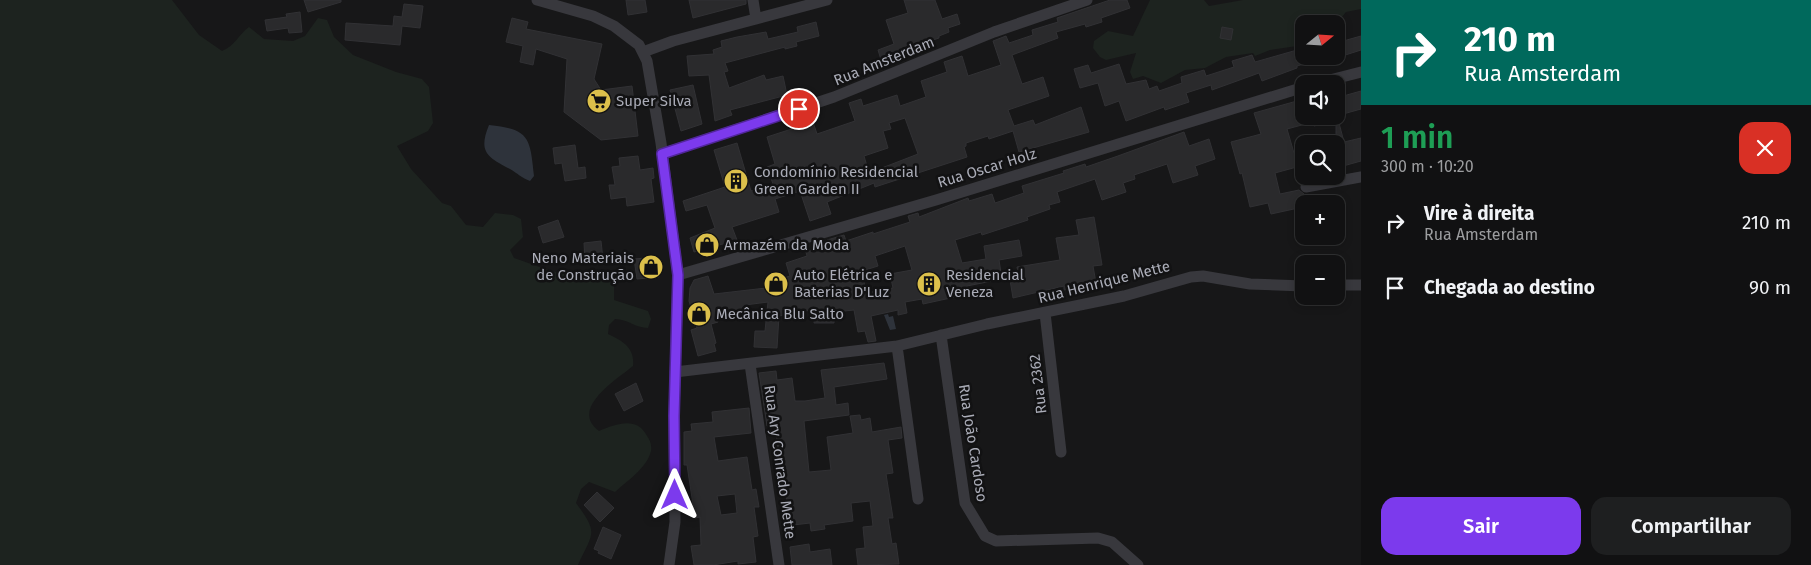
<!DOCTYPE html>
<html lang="pt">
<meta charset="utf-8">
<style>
body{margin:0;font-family:"Fira Sans",sans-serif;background:#1e1f20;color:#f1f3f6;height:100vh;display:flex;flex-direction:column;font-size:19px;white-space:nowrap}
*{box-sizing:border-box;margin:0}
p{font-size:16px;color:#9c9d9f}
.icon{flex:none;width:28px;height:28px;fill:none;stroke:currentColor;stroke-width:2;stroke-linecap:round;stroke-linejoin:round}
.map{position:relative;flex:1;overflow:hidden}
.side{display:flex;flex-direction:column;background:#111112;width:450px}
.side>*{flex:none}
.top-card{background:#00695c;color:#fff;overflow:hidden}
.needle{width:32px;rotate:72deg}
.controls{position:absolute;left:1295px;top:15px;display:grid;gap:10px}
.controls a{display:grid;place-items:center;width:50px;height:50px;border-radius:10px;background:#111112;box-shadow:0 2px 8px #0003,0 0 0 1px #303132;font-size:25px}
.pin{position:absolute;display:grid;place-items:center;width:42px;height:42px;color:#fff;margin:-21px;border:2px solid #fff;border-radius:50%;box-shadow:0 1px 5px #0007}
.me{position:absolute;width:55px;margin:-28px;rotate:0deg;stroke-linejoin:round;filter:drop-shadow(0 0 4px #0008)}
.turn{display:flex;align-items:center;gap:18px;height:105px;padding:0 20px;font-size:22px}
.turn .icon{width:65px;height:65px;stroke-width:2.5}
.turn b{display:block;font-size:35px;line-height:42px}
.round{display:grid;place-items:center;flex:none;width:52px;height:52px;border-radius:15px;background:#1e1f20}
.overview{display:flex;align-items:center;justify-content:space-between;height:85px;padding:0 20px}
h1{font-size:30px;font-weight:600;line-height:38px;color:#1e9e55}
.cta{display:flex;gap:10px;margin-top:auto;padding:10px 20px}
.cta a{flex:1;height:58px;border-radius:15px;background:#7c3aed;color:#fff;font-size:20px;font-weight:600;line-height:58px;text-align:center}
.cta a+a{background:#1e1f20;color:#f1f3f6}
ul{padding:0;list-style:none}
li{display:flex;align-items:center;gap:15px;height:65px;padding:0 20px}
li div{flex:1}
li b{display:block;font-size:19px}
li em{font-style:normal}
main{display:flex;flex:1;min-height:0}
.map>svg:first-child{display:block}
</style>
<main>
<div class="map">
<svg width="1361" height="565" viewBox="0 0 1361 565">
<rect width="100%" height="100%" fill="#171718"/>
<!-- green -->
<path fill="#1d231f" d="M0 0H172L199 35 222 51C235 46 238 35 249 27L264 39 293 41 305 36 318 18 327 20 334 37 353 55 396 72 422 79 429 87 433 123 428 131 397 146 411 169 442 203 451 206 466 225 483 227 495 213 513 215 521 219 523 237 510 250 514 258C546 269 574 282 609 275L614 282V300L648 311 651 319 648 328C635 328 628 319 615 319L609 325 608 334C623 341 635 348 633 366 616 380 569 409 599 431 616 424 637 416 647 436 650 440 652 445 651 451 647 468 627 481 615 492L589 482 581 489 576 503C599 534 593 532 578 565H0Z
M1150 0H1204L1209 6 1243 0H1361V9L1346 12 1341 18 1342 34 1336 38V24H1304V40L1299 41 1297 46 1270 50 1255 56 1253 53 1226 57 1205 68 1185 70 1161 83 1143 76 1133 79 1130 72 1136 53 1106 60 1100 57 1093 48 1094 41 1108 31 1133 36Z"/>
<!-- water -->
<path fill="#2e333b" d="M489 125C530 129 530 138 534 176L530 181C522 178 517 173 510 169 487 157 478 152 489 125Z
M888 314 889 317 893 316 896 329 890 330 884 315Z"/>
<!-- building -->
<path fill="#2a2a2c" stroke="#313134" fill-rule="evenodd" d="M304 0H341V2L308 12Z
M626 0H645L647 12 628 15Z
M689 0H746V4L693 18Z
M904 0H935L942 19 957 14 960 24 948 28 949 32 939 36V38L897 52 900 60 883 66 878 50 894 44 886 20 908 13Z
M1110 0H1127L1130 8 1101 18 1102 22 1086 27 1085 24 1056 32 1058 38 1012 55 1022 84 1043 77 1049 96 1008 110 1014 126 1033 120 1035 125 1081 107 1089 132 1019 152 1013 131 989 139 988 136 966 143V146L964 147 967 157 875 187 874 183 827 202 831 214 810 221 800 191 775 199 779 212 732 227 737 240 694 252 690 238 715 228 707 205 686 211 683 201 725 187 714 150 737 143 751 191 773 184 767 167 775 164 767 137 813 122 817 134 855 121 849 103 861 99 863 106 897 95 900 106 926 97 921 81 947 72 944 62 962 56 968 76 1001 65 993 41 1006 36 1009 43 1033 35 1032 30 1058 22 1057 18ZM905 118 918 154 869 173 864 156 888 148 883 131 891 129 889 123Z
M404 4 423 6 420 28 402 26 400 45 345 40 346 23 393 26 394 16 402 17Z
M300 12 302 32 289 33 288 28 267 31 265 20 287 17 286 14Z
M512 18 528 22 526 29 602 44 594 79 601 90 632 86 638 136 601 140 564 112 567 59 536 49 533 65 520 62 523 46 506 42Z
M816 22 819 36 796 42 797 46 785 49V47L725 63 728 71 724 72 729 88 764 75 766 80 783 76 787 95 730 110 732 115 715 121 709 75 689 76 687 56 714 54 713 50 722 47 721 41 737 37 766 32 768 39 798 32 797 27Z
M1222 27 1233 29 1231 40 1220 38Z
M1361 36V50L1336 58V43Z
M1304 48V56H1321V59L1297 66V68L1262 81 1259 73 1212 90 1211 85 1186 93 1189 102 1165 110 1164 107 1126 121 1119 101 1105 106 1098 83 1080 88 1074 69 1088 65 1091 73 1119 64 1126 84 1146 80 1149 89 1157 86 1159 91 1182 83 1181 77 1204 70 1206 76 1234 67 1232 61 1252 55 1255 62Z
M693 85 702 124 681 131 670 90Z
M1361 91V109L1336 116V98Z
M1304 99V116H1338L1339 119 1314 126 1313 122 1287 129 1294 153 1304 151V165L1275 173 1280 194 1299 190 1304 194V199H1302L1303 207 1271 214 1268 203 1250 207 1242 173 1240 174 1231 142 1261 134 1254 113Z
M1336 123H1339L1344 142 1361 138V161L1336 168Z
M1184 132 1189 146 1209 139 1215 159 1195 166 1198 175 1173 183 1167 164 1134 175 1135 179 1123 183 1126 192 1102 200 1095 179 1057 192 1060 202 1049 205 1050 209 1027 217 1028 220 982 235 981 232 955 240 962 263 986 259 984 246 1019 240 1022 256 999 260 1002 279 967 286 969 294 923 304 922 299 905 302 907 313 898 315V310L871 316 876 341 868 342 865 331 858 332 854 310 834 312V323H814L815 310 795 312 779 316 777 348 754 347 755 331H765L768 302 745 305 746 311 716 314 718 322 711 324 716 343 714 344 716 351 698 356 691 330 697 328 689 301 690 288 694 280 708 276 714 294 766 288 765 284 790 276 786 263 807 256 806 252 829 245 827 240 844 235 846 241 873 232V234L910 222 908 216 918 213 919 217 968 198 969 201 992 194 995 203 1024 193 1022 186 1064 173 1063 171 1085 164 1086 167 1115 157ZM905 246 912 270 890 274 893 288 866 293 862 271 878 266 875 256Z
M575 145 578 168 585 167 586 178 565 181 562 163 555 164 553 148Z
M638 156 640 170 653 168 654 178 651 179 654 202 627 206 626 197 611 199 609 185H615L612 167 620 166 619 158Z
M1094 217 1102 265 1093 266 1096 283 1064 290V286L1013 298 1010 280 1019 278 1017 267 1060 260 1056 238 1079 235 1076 220Z
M558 220 564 237 543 243 538 227Z
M601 241 603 259 585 261 584 243Z
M657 257 659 277 637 279 634 259Z
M884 363 887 379 834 387 836 405 848 403 849 415 804 421 809 472 831 470 827 437 853 433 850 416 860 415 861 420 870 418 872 432 901 427 902 438 888 440 893 473 886 474 893 518H888L892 544 896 543 899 564 858 565 856 549 865 548 863 527 873 526 870 501 851 503 853 521 824 525 825 529 811 531 810 523 785 526 783 511H788L780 450H778L775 425 767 426 759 373 776 371 777 380 792 378 795 401H805L825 398 821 370Z
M636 383 643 401 624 411 615 394Z
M749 408 751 433 714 437 718 461 747 457 752 490 756 489 759 507H754L758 536 753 537 756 562 738 564V561L713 565H694L691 546 701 545 700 517 695 518 687 465H684V432L692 431 691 424 713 422 712 412ZM735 494 737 513 721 515 717 496Z
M597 492 614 508 600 522 584 505Z
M603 527 621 535 611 559 598 553 599 551 594 549Z
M809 544 810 552 830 549 832 565H792L790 547Z"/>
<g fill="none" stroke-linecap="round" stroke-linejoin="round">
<!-- minor -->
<path stroke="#38383d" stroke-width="11" d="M537 0 593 16 614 26 639 45 647 61 661 143 678 275 674 416 675 522 669 565
M753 0 756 19
M643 52 673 41 827 0
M1314 84 1361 72
M662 154 834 97 994 32 1087 0
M1306 187 1361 177
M678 275 936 200 1304 87
M1336 285H1361
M1045 313 1061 452
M941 335 965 503 985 536 996 541 1098 538 1112 542 1138 565
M897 346 918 499
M750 364 779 565
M675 372 897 346 987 324 1124 296 1191 277 1203 276 1250 284 1304 286"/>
</g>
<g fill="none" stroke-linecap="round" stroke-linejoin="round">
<defs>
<path id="route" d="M675 495 674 416 678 275 662 154 799 109"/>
</defs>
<!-- route casing -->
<use href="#route" stroke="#51269a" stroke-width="12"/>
<!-- route -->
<use href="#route" stroke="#7c3aed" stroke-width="9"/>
</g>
<!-- icons -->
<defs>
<symbol id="supermarket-disc" viewBox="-11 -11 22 22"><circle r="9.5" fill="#dcc04b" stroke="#121213"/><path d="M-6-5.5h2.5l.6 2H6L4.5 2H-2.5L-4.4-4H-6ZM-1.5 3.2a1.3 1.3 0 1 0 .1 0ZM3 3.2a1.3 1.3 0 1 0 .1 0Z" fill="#111"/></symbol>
<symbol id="building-disc" viewBox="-11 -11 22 22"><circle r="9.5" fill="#dcc04b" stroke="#121213"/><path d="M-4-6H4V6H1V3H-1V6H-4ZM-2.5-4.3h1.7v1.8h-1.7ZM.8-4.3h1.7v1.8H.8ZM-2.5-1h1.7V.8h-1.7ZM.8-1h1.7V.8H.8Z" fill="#111"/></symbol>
<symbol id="shop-disc" viewBox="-11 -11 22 22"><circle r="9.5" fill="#dcc04b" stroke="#121213"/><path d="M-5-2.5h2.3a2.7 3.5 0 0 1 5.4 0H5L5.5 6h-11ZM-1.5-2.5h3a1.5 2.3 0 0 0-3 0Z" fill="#111"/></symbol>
</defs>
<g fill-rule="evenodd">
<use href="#supermarket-disc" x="585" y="87" width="28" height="28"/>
<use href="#building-disc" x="722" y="167" width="28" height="28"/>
<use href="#shop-disc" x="693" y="231" width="28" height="28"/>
<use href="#shop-disc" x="637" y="253" width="28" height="28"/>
<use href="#shop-disc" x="762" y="270" width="28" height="28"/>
<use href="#building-disc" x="915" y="270" width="28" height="28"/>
<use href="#shop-disc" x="685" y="300" width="28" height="28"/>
</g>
<g text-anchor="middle" stroke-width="5" stroke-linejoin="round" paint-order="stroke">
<!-- street labels -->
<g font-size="15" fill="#aaacb7" stroke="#121213">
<text transform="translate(884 61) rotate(-22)" y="5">Rua Amsterdam</text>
<text transform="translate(987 168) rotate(-17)" y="5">Rua Oscar Holz</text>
<text transform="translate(1104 282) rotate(-14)" y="5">Rua Henrique Mette</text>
<text transform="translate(1038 384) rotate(-97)" y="5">Rua 2362</text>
<text transform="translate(973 443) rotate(81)" y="5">Rua João Cardoso</text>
<text transform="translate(780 462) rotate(82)" y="5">Rua Ary Conrado Mette</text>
</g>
<!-- poi labels -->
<g font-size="15" fill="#aaacb7" stroke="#121213" text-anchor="start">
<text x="616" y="106">Super Silva</text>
<text x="754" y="177">Condomínio Residencial<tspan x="754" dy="17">Green Garden II</tspan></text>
<text x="724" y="250">Armazém da Moda</text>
<text x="634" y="263" text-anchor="end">Neno Materiais<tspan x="634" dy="17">de Construção</tspan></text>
<text x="794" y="280">Auto Elétrica e<tspan x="794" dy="17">Baterias D'Luz</tspan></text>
<text x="946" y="280">Residencial<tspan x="946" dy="17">Veneza</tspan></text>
<text x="716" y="319">Mecânica Blu Salto</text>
</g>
</g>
</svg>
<div class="controls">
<a><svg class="needle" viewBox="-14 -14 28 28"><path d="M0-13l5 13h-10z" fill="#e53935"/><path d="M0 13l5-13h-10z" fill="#9c9d9f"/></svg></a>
<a><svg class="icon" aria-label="sound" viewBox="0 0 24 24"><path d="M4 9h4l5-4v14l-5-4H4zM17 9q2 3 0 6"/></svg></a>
<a><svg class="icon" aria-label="search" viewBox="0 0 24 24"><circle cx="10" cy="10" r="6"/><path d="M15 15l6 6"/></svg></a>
<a>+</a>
<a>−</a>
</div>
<div class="pin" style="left:799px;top:109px;background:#d93025"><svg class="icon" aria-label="arrive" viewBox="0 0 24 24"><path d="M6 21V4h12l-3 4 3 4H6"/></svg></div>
<svg class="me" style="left:675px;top:495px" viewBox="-20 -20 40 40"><path d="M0-17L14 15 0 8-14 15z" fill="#7c3aed" stroke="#fff" stroke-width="4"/></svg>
</div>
<section class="side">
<div class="top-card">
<div class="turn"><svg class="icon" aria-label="right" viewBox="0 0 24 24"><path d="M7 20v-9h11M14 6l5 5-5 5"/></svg><div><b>210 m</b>Rua Amsterdam</div></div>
</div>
<div class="overview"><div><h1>1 min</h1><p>300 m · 10:20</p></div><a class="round" style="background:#d93025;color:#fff"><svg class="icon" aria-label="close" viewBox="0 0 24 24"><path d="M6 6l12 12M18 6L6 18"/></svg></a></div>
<ul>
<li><svg class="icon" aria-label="right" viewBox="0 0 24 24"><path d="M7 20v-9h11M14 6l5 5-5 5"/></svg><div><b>Vire à direita</b><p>Rua Amsterdam</p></div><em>210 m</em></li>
<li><svg class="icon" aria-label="arrive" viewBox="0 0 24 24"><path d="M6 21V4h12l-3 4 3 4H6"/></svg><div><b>Chegada ao destino</b></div><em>90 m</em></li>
</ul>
<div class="cta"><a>Sair</a><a>Compartilhar</a></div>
</section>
</main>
